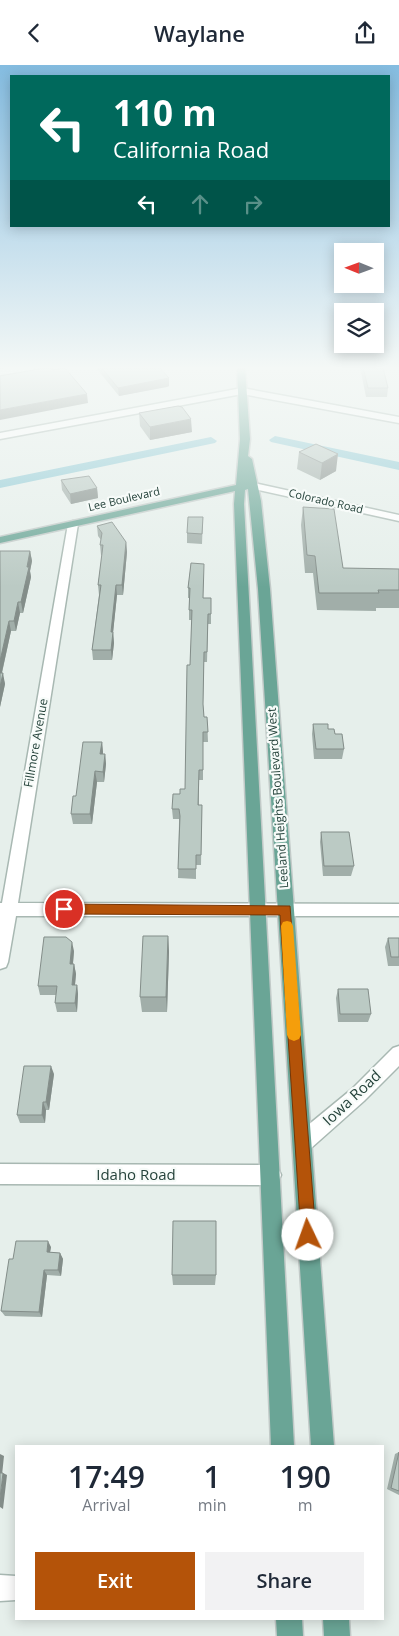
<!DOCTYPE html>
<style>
body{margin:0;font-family:"Open Sans",sans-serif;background:#f2f2f3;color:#1f2937;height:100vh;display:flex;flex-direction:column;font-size:19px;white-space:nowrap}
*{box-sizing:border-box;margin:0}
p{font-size:16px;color:#747a83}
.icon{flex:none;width:28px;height:28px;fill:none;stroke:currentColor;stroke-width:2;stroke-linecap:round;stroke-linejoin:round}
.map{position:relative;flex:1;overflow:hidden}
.panel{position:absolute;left:15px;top:1380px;width:369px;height:175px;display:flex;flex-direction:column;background:#fff;border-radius:0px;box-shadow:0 2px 12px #0003}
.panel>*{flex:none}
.top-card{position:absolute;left:10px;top:10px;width:380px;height:152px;border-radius:0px;box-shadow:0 2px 12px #0003;background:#00695c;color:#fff;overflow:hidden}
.needle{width:32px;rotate:271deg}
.controls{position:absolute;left:334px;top:178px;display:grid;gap:10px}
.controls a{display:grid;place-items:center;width:50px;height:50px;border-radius:0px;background:#fff;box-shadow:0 2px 12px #0003;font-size:25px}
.pin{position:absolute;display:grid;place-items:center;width:42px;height:42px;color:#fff;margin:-21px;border:2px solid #fff;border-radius:50%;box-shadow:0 1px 5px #0007}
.me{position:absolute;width:55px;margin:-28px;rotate:357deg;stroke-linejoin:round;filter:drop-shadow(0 0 4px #0008)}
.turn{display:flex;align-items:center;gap:18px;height:105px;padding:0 20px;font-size:22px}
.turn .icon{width:65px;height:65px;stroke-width:2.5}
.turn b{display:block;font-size:35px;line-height:42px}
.lanes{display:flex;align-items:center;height:48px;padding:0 20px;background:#0003;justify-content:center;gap:25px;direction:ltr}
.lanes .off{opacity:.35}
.eta{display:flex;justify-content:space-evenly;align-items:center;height:85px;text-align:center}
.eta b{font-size:30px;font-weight:600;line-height:35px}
.action{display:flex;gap:10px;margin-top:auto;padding:10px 20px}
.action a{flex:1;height:58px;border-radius:0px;background:#b45309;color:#fff;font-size:20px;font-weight:600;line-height:58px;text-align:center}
.action a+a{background:#f2f2f3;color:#1f2937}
header{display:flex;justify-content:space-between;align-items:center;height:65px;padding:0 20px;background:#fff;font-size:22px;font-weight:600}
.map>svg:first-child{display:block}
</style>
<header><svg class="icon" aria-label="back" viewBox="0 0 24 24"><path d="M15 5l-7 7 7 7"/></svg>Waylane<svg class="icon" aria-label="share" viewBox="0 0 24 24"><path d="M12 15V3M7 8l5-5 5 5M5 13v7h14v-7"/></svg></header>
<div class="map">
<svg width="399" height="1571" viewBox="0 0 399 1571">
<rect width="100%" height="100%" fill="#e6efeb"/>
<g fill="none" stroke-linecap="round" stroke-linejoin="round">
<!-- canal -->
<path fill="#8ec9d4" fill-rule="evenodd" d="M275 371 399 397V405L271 377 269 375Z
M211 372 217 376 215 378 0 423V415Z"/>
<defs>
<path id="minor" d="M18 302H36L32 305 0 310V304Z
M242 323 399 352V358L242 329 0 374V368Z
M254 418 399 450V456L250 423 249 421Z
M73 456 78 459 18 838 399 839V851H16L8 897 6 902 0 904V838H2L68 459Z
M399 981V1001L364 1036 310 1084 303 1086 296 1084 294 1077 296 1070 352 1024 393 983Z
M0 1099 271 1100 278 1103 281 1110 278 1117 271 1120 0 1119Z
M0 1510 16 1511V1535L0 1536Z"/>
<path id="major" d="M237 302H245L250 374 248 391 252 394 261 436 270 524 334 1381H311L258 524 248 424 245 425 244 439 294 1381H271L234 439 235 426 0 478V472L236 420 240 374Z
M276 1554H302L303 1571H277Z
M323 1554H349L350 1571H324Z"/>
</defs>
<!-- minor casing -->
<use href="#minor" stroke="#a8b8b2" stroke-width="3"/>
<!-- major casing -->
<use href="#major" stroke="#c2cac8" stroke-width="3"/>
<!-- minor -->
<use href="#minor" fill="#fff" fill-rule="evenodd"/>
<!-- major -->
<use href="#major" fill="#6aa596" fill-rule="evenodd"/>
</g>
<!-- wall -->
<path fill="#a1aea9" d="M97 302H159L169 321 119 331 97 304Z
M360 302H380L388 323 387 332H366Z
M139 348 192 367 150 375 140 361Z
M316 379 336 406 320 415 297 404 299 387Z
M61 415 97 423 98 433 71 439 62 425Z
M303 442 343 503 399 504V543H376V546L317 545 313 508H305L301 460Z
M203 452 202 479 187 478V468Z
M97 461 126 477 127 487 123 530H117L113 567 114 578 112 595H93L92 585 99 530 98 520 102 490H101L100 480 101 475 98 471Z
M0 486H30L32 496 30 506 31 512 23 548H20L16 566H11L2 608 5 619 0 642Z
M191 498 203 533H211V559H208L207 597H204L203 640 204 652H207L208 677H203V715H199V740H202L201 800H196V814L178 813 179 757V754H173L172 744 180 729 185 724 192 555H189V533H188V523Z
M313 659 328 664 335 669 344 684 342 694H314L312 669Z
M102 677 103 689H105L106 699 104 717H97L92 759H73L71 749Z
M321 767 354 801 351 811H323L320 777Z
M168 871 169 887 167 947H142L140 932Z
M388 873H399V901H388L385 882Z
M74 886 73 899H74L76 909 75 920H77L78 929 77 947H57L55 938 56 930H40L38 921Z
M338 924 371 949 368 957H338L336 933Z
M54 1009 49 1045H46L45 1058H20L17 1050Z
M51 1182 50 1187 60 1188 63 1194 61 1211 47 1210 42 1252 5 1251 1 1246 13 1194Z
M172 1210H216L215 1220H173Z
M399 1387V1430L387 1424 395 1389Z"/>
<!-- shaded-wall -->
<path fill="#838d89" d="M169 313V321L167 322 119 331 118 323Z
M87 329 88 338 0 355V345Z
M191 354 192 367 150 375V362Z
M338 389 336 406 320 415 322 398Z
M97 423 98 433 71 439 70 429Z
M126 477 127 487 123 530 122 520Z
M30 486 32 496 30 506 31 512 23 548 21 537Z
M116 520 117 530 112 578 111 567Z
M18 537 20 548 16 566 14 556Z
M9 556 11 566 0 616V596Z
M113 567 114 578 112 595 111 585Z
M3 608 5 619 0 642V622Z
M102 677 103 687 102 699 100 689Z
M105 689 106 699 104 717 103 707Z
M95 706 97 717 92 759 90 749Z
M168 871 169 887 167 947 166 932Z
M72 877 74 886 72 908 70 899Z
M74 899 76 909 74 929 72 920Z
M77 920 78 929 77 947 75 938Z
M51 1001 54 1009 49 1045 46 1037Z
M43 1037 46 1045 45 1058 42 1050Z
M48 1176 51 1182 49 1193 47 1187Z
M60 1188 63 1194 61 1211 58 1205Z
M44 1205 47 1210 42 1252 39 1247Z
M0 1389 4 1391 2 1410 0 1409Z
M3 1408 7 1410 3 1444 0 1442V1433Z"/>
<!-- building -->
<path fill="#bbcac4" stroke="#838d89" d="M51 302 53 305 65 303 87 329 0 345V311Z
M101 302H159L169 313 118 323Z
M363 302H380V303H383L388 323H368Z
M178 341 182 342 191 354 150 362 139 348Z
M316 379 338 389 322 398 299 387Z
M89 411 97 423 70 429 61 415Z
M303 442 334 444 343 503 399 504V525H378L379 528H319L315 491 307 490Z
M188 452H203L202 469 187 468Z
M112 457 126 477 122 520H116L111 567H113L111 585H92L101 520H98L103 480H100L102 468 97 461Z
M0 486H30L27 502H29L21 537H18L14 556H9L0 596Z
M191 498 204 499 203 533H211V549H208L207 587H204L203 639 204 652H207L208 667H203V705H199L198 740H202L201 790H196V804H178L180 751 179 744H172L173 729H180V724H185L187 600H190L192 545H189L190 523H188Z
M0 608H3L0 622Z
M313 659H328V664H334L335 669H342L344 684H316Z
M83 677H102L100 689H105L103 707 95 706 90 749H71L73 731H76Z
M321 767H349L354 801H324Z
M143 871H168L166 932H140Z
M44 872H66L72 877 70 899H74L72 920H77L75 938H55L57 921H38Z
M388 873H399V892H391Z
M338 924H368L371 949H340Z
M24 1001H51L46 1037H43L42 1050H17Z
M173 1156H216V1210H172Z
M16 1176H48L47 1187 60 1188 58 1205H44L39 1247 1 1246 9 1194H13Z
M399 1387V1426L391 1423Z
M0 1408H3L0 1433Z"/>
<!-- sky -->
<linearGradient id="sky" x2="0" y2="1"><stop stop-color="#84bce0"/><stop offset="0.58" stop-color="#f4f8f6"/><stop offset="1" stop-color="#f4f8f6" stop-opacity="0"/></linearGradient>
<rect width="399" height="522" fill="url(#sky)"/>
<!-- route -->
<path fill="#b45309" stroke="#753606" d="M64 839 290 841 316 1170 314 1176 308 1178 303 1176 301 1170 280 850 64 849 60 847 59 844 60 840Z"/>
<!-- slow -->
<path fill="#f59e0b" d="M287 856 291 857 293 861 301 970 299 974 294 976 289 974 287 970 281 861 283 857Z"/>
<g text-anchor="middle" stroke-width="4.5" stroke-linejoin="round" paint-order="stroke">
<!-- far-street labels -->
<g font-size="11" fill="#24423a" stroke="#f7fbf9">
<text transform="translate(124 434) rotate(-13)" y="4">Lee Boulevard</text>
<text transform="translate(326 436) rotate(13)" y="4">Colorado Road</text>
</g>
<!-- street labels -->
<g font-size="12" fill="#24423a" stroke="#f7fbf9">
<text transform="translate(36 678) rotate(-80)" y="4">Fillmore Avenue</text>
<text transform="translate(278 733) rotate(-94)" y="4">Leeland Heights Boulevard West</text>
</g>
<!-- near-street labels -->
<g font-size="15" fill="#24423a" stroke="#f7fbf9">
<text transform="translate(352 1033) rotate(-43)" y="5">Iowa Road</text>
<text x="136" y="1115">Idaho Road</text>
</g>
</g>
</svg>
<div class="controls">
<a><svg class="needle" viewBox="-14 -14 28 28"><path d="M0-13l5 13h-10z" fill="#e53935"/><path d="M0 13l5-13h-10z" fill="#747a83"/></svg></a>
<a><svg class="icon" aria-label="layers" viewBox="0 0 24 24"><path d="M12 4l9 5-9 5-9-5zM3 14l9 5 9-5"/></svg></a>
</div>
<div class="pin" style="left:64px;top:844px;background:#d93025"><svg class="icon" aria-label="arrive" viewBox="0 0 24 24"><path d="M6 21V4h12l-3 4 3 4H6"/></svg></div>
<svg class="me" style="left:308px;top:1170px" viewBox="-20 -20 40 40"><circle r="19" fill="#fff"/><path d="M0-13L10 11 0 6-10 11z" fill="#b45309"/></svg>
<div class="top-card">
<div class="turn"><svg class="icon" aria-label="left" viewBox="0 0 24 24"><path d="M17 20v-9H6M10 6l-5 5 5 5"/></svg><div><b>110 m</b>California Road</div></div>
<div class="lanes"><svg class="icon" aria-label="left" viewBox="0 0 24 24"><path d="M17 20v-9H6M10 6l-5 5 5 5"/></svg><svg class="icon off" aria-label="ahead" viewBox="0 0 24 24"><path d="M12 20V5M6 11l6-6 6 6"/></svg><svg class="icon off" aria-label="right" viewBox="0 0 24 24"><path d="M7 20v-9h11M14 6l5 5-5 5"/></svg></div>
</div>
<section class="panel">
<div class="eta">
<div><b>17:49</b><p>Arrival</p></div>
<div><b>1</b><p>min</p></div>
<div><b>190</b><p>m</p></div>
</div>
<div class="action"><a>Exit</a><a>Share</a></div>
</section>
</div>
